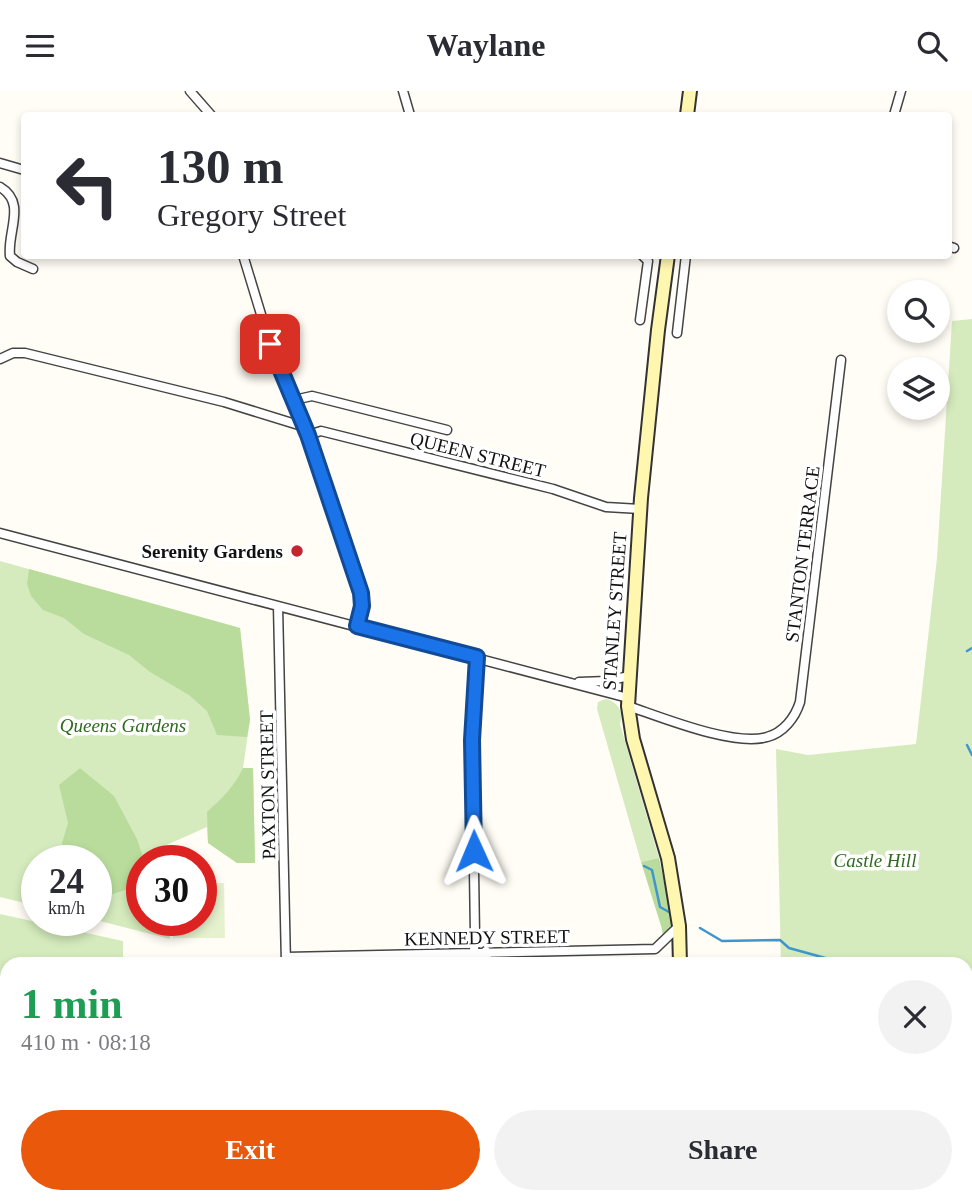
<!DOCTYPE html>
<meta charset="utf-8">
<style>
body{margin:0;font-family:Georgia,serif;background:#f2f2f3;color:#2b2b33;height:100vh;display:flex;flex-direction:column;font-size:26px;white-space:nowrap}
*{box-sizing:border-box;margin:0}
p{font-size:23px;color:#7c7c81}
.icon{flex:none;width:38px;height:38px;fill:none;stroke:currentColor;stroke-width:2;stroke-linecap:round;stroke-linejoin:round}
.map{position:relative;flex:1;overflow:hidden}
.side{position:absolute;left:0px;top:866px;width:973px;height:247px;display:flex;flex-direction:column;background:#fff;border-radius:21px 21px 0 0;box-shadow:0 4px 10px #0003}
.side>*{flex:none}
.hud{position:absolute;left:21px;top:21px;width:931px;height:147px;border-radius:7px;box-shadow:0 4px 10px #0003;background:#fff;color:#2b2b33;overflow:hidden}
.buttons{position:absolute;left:887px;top:189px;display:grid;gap:14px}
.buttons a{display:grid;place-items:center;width:63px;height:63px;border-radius:50%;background:#fff;box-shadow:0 4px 10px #0003;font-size:35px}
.speed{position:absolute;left:21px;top:754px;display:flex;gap:14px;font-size:35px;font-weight:700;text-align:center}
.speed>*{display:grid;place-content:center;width:91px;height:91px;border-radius:50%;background:#fff;box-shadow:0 4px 10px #0003;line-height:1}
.speed small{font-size:18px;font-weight:400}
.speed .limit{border:10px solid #d22;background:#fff;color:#111}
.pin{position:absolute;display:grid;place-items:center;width:60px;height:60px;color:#fff;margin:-30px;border-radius:14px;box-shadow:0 4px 10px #0006}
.me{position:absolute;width:77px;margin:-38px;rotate:359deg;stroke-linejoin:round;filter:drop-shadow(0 0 5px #0008)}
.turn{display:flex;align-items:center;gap:24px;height:147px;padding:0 21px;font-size:32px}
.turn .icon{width:91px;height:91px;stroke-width:2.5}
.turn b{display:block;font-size:49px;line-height:60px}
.round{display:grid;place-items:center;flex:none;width:74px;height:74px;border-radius:37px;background:#f2f2f3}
.overview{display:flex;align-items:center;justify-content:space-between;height:119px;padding:0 21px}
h1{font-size:42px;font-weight:700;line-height:52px;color:#1e9e55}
.cta{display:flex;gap:14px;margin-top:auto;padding:14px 21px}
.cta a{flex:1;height:80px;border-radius:42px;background:#ea580c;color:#fff;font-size:28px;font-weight:700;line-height:80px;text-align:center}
.cta a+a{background:#f2f2f3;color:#2b2b33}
header{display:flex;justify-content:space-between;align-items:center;height:91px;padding:0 21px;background:#fff;font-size:32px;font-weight:700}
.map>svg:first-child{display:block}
</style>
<header><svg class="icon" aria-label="menu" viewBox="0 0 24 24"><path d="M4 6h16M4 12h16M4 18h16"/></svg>Waylane<svg class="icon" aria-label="search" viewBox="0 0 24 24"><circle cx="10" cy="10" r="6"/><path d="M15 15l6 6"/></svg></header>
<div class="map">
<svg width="972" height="1112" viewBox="0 0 972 1112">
<rect width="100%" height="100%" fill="#fffdf5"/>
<!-- green -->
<path fill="#d5ebbd" d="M972 228V1112H788L787 1106H966V873H781L776 658 808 664 916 653 937 467 952 230Z
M0 470 240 537 250 629 243 677H253L255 772H237L208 752 207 736 162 756V770H142V830H170V848L96 829V770H37V815L0 806Z
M606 608C618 611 624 621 620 633L659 767 641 771 597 618 598 611Z
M0 823 123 850V873H7V1106H124V1112H0Z"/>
<!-- forest -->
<path fill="#b9dc9c" d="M29 478 240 537 250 629 247 646 217 644 207 620 189 604 150 581 129 564 84 543 64 527 43 519 31 505 27 493Z
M80 677 114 705 137 748 142 763 140 783 135 796 106 805 99 829H96V770H62V752L68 732 59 694Z
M243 677H253L255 772H237L208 752 207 721C222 707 234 696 243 677Z
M659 767 673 835 670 842 663 847 662 838 641 771Z"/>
<!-- pitch -->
<path fill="#e6f2cf" d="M201 792H224L225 847H173V830H201Z
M124 1106H242V1112H124Z"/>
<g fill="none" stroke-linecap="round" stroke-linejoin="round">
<!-- stream -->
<path stroke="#3f96cf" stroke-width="2.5" d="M967 560 972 557
M967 654 972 664
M644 775 652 779 660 816 669 821
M700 837 722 850 780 849 789 857 847 873
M966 985 972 993"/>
<defs>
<path id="street" d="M190 0 211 24
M403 0 410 24
M894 24 901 0
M0 72 24 79
M0 96C27 112 7 140 10 165L17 171 33 178
M948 155 954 157
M243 164 270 253 305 336 361 502 362 517 357 535
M640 229 648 170 642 164
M677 242 686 164
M0 268 13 262H25L224 311 305 336
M294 309 312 305 447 339
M308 344 321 340 553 398 606 416 640 418
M0 442 628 607
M278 515 286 873
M579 591 607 590 629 585
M628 615C661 626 734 656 767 646 783 642 795 627 800 611L841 269
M486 860 488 873
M286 866 655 858 679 835
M473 873 475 844 472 649 477 566
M293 1106V1112
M479 1106V1112
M499 1106V1112"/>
<path id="secondary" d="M687 24 690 0
M668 164 658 239 641 407 628 615 633 648 668 767 679 835 680 873
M677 1106V1112"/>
</defs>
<!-- street casing -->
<use href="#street" stroke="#444" stroke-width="11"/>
<!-- secondary casing -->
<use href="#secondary" stroke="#333" stroke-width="16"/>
<!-- street -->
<use href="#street" stroke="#fff" stroke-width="8"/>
<!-- secondary -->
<use href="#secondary" stroke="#fff6b0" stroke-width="12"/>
</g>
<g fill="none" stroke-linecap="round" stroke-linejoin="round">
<defs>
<path id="route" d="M270 253 308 344 361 502 362 515 357 535 477 566 472 649 474 760"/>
</defs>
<!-- route casing -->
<use href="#route" stroke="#114b97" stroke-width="18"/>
<!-- route -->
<use href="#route" stroke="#1a73e8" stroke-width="12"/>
</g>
<!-- markers -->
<circle fill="#c4262e" stroke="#fff" stroke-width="2.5" cx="297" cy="460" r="7"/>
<g text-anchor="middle" stroke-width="7" stroke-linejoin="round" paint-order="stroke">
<!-- street labels -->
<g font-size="19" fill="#111" stroke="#fff">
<text transform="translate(478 363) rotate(14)" y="7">QUEEN STREET</text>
<text transform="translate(802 463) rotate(-83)" y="7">STANTON TERRACE</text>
<text transform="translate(614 520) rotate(-86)" y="7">STANLEY STREET</text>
<text transform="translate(267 694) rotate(-91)" y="7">PAXTON STREET</text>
<text transform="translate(487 846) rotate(-1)" y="7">KENNEDY STREET</text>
</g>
<!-- poi labels -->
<g font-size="19" font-weight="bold" fill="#111" stroke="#fff" text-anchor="end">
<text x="283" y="467">Serenity Gardens</text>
</g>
<!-- park labels -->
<g font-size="19" font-style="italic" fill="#2f6b1f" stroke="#fff">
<text x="123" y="641">Queens Gardens</text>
<text x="875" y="776">Castle Hill</text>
</g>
</g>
</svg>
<div class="buttons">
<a><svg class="icon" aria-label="search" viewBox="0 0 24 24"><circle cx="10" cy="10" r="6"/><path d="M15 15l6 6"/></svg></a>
<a><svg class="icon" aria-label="layers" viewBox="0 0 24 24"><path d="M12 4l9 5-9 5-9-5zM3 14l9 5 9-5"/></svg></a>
</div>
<div class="speed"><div>24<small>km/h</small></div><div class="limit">30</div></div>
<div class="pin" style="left:270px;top:253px;background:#d93025"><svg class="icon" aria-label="arrive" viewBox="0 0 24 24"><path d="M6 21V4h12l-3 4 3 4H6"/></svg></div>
<svg class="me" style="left:474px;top:760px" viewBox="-20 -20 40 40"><path d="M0-17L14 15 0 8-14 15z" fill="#1a73e8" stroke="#fff" stroke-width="4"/></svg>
<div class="hud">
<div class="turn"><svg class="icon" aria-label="left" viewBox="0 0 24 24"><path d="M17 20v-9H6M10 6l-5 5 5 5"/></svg><div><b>130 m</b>Gregory Street</div></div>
</div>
<section class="side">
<div class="overview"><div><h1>1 min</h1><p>410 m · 08:18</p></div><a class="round"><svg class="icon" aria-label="close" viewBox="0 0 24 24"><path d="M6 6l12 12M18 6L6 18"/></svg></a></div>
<div class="cta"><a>Exit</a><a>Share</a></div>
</section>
</div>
